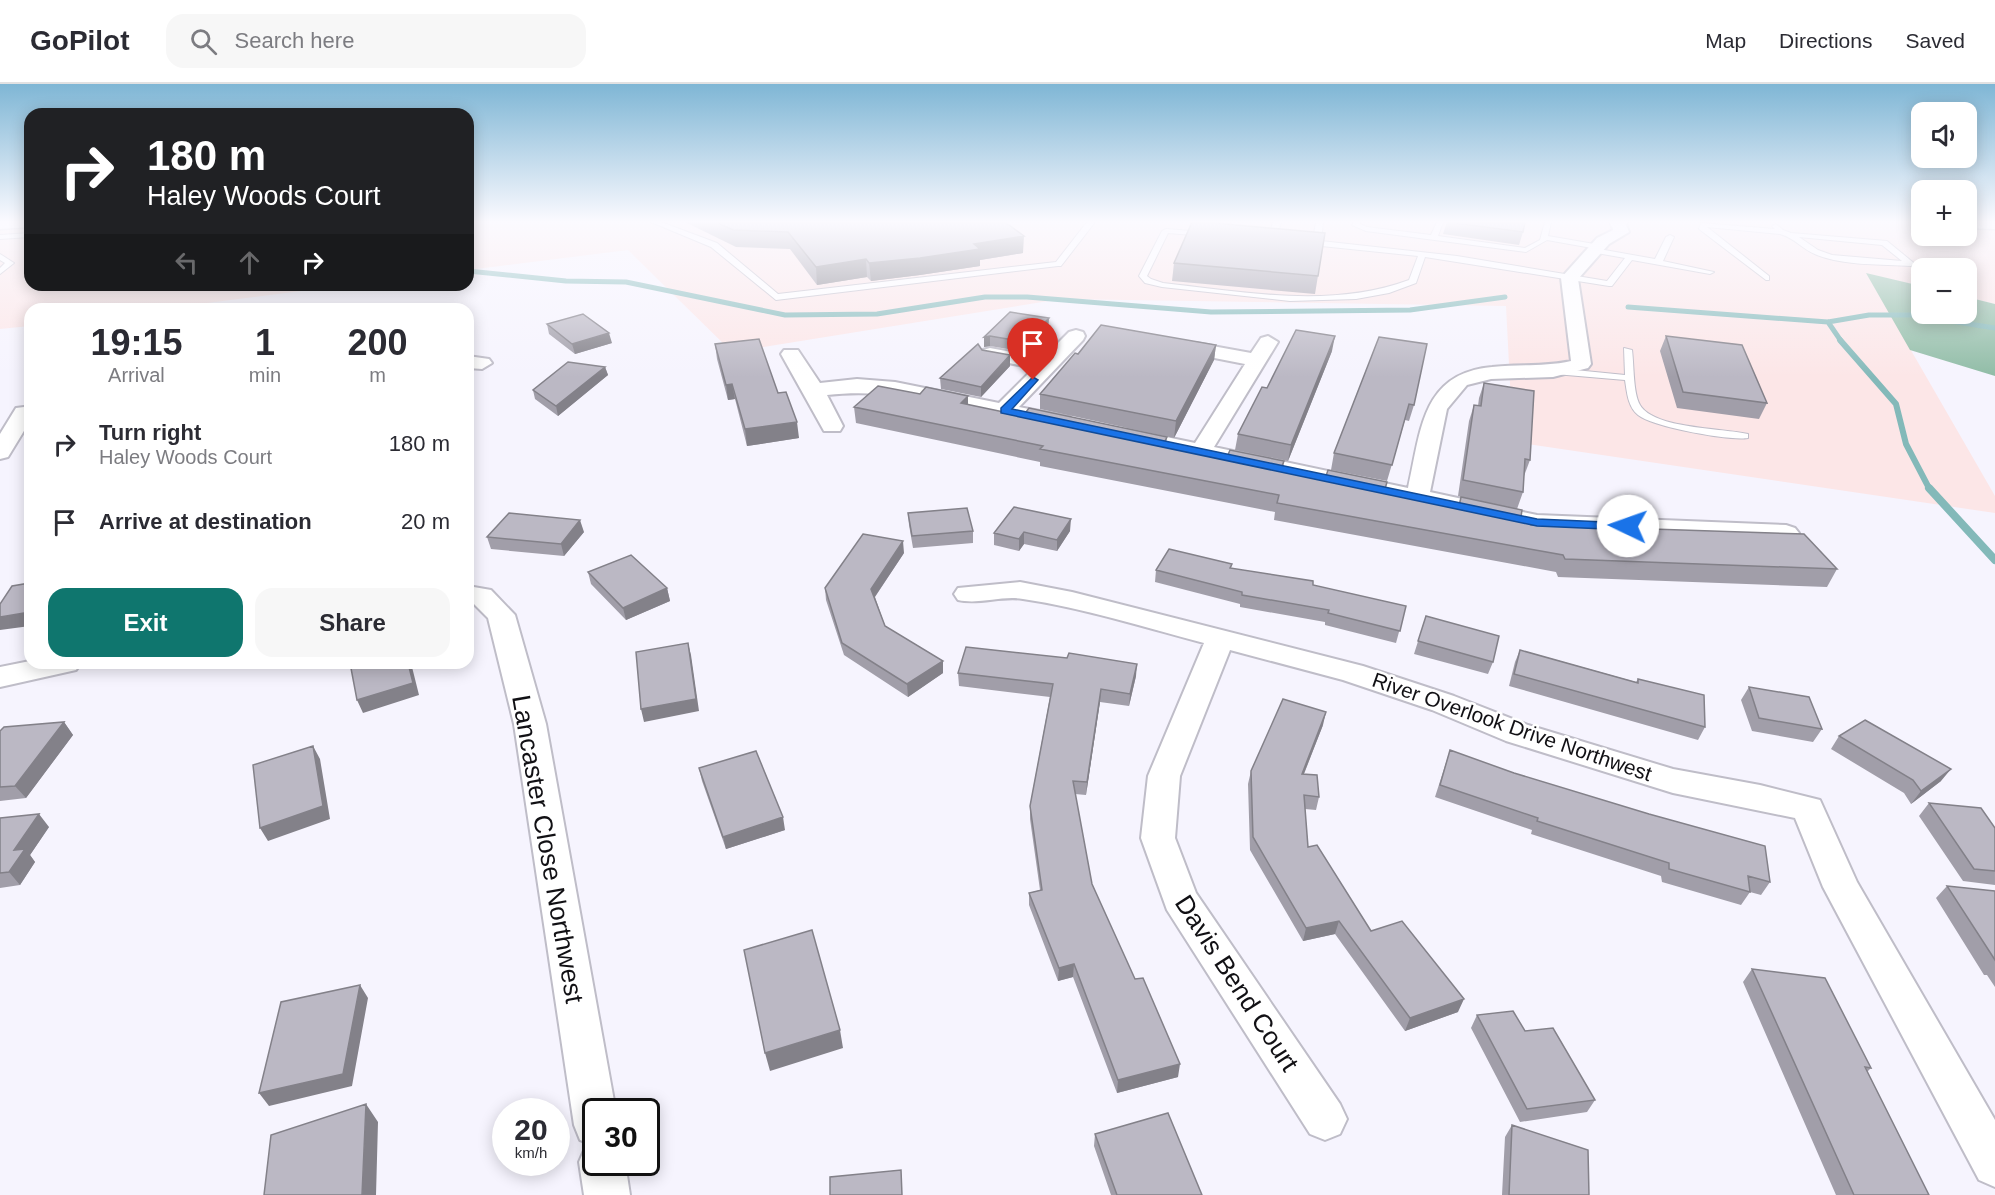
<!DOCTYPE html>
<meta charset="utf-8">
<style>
body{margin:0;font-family:Arial,sans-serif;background:#f7f7f7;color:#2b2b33;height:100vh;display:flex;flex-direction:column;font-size:22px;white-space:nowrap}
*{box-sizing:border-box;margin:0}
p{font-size:20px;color:#7c7c81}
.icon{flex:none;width:33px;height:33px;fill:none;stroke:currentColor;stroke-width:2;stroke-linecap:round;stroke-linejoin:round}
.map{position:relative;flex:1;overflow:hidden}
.panel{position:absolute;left:24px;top:219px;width:450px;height:366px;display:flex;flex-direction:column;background:#fff;border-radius:18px;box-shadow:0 3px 15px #0003}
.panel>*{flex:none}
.banner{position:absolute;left:24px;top:24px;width:450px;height:183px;border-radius:18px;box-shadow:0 3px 15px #0003;background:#202124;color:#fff;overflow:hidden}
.controls{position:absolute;left:1911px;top:18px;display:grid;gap:12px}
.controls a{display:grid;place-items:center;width:66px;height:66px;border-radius:12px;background:#fff;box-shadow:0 3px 15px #0003;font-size:30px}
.speed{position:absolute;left:492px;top:1014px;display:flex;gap:12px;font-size:30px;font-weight:700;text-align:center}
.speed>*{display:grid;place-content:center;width:78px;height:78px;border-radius:50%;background:#fff;box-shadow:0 3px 15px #0003;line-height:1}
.speed small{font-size:15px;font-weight:400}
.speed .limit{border:3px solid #111;border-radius:9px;background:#fff;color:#111}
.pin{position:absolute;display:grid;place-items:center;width:51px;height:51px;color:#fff;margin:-62px -26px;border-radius:50% 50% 50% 0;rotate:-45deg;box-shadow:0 0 6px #0007}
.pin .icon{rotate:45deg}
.me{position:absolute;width:66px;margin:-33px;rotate:273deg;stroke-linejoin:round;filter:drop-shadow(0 0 4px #0008)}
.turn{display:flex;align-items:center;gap:21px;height:126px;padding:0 24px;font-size:27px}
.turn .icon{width:78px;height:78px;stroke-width:2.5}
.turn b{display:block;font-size:42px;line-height:51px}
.lanes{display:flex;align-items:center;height:57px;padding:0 24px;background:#0003;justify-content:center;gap:30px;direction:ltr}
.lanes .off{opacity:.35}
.eta{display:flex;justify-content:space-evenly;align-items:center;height:102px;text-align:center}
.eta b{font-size:36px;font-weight:700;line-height:42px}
.cta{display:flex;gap:12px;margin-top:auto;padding:12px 24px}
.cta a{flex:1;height:69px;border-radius:18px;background:#0f766e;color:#fff;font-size:24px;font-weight:700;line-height:69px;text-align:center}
.cta a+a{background:#f7f7f7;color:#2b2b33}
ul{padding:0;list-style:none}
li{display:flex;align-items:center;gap:18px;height:78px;padding:0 24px}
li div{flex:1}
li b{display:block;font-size:22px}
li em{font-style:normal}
header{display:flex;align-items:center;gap:36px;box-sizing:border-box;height:84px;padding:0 30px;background:#fff;border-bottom:2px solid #e1e1e2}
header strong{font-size:28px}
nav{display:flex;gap:33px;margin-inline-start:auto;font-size:21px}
.search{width:420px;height:54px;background:#f7f7f7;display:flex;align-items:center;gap:15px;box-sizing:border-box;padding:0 21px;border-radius:18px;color:#7c7c81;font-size:22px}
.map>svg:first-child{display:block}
</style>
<header>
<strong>GoPilot</strong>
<div class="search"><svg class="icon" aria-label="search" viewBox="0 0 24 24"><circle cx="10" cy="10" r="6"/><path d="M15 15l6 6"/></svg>Search here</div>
<nav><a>Map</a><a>Directions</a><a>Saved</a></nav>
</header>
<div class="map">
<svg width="1995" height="1111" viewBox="0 0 1995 1111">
<rect width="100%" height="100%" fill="#f6f4fe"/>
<!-- commercial -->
<path fill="#fce6e7" d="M0 138H30V201H349L160 225H30V242L0 245Z
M468 138H1921L1922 152H1966L1967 138H1995V220L1967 213 1966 184H1922L1921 202 1867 190 1995 412V429L1513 358 1506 222 1061 215 732 268 628 166 468 186Z"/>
<!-- forest -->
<path fill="#90bca6" d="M1866 189 1921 202 1922 230H1966L1967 213 1995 220V292L1910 266Z"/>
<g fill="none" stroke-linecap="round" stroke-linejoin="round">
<!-- stream-far2 -->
<path stroke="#83b9b9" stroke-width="5" d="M468 187 566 197 626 198 785 231 877 230 985 213H1027L1211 228 1410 226 1505 213
M1628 223 1828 238 1869 231H1912L1995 244
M1828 238 1841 257"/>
<!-- stream-far1 -->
<path stroke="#83b9b9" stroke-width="6" d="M1840 256 1896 320 1906 360 1930 406"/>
<!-- stream -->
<path stroke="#83b9b9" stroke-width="8" d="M1929 404 1995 476"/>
<defs>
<path id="lane" d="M651 138H661L717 159 778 210 1056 178 1087 138H1095L1061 182H1058L776 216 711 163Z
M1273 138H1281L1276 155 1272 157 1268 155Z
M1316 138H1323L1321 157 1457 172 1607 197 1625 174 1591 168 1592 164 1547 156 1526 168 1366 147 1352 141 1354 138H1360V140L1367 143 1431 151 1437 138H1443L1438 152 1525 164 1540 156 1545 138H1551L1548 152 1600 161 1599 165 1655 175 1666 153 1670 151 1674 153 1663 177 1714 188 1710 190 1632 176 1612 202H1609L1425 173 1416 199 1389 209 1356 215 1290 217 1162 203 1145 199 1139 192 1162 147 1166 145 1205 148 1209 150 1205 152 1168 149 1147 192 1151 195 1163 199C1245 208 1330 225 1409 196L1418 172 1302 160V156H1313Z
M1701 139 1775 145 1772 142 1776 140 1783 146 1791 149 1887 157 1915 180 1911 182C1880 180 1846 182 1817 171 1803 166 1795 154 1780 150L1707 143 1769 192V196H1766L1699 145ZM1799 153 1882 161 1902 177 1832 171 1818 166Z
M30 149V153L0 155V151Z
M0 170 14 179 0 190V184L5 179 0 176Z
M1624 264 1632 266C1634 281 1633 309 1640 321 1654 345 1723 344 1748 350V354C1729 357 1653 343 1638 331 1628 323 1627 309 1625 296L1555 290 1550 287 1555 284 1625 291Z"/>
<path id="street" d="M1611 138H1625L1629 148 1609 160 1578 195 1591 280 1588 284 1553 293 1491 295 1467 301 1447 325 1430 408 1537 431 1786 441 1795 444 1799 449 1795 454 1786 457 1537 445 1128 359 1120 357 1117 352 1120 347 1128 345 1195 359 1245 280 1189 269 1186 265 1196 259 1251 269 1261 254 1268 252 1278 258 1214 363 1408 404C1421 348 1421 289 1492 283 1519 280 1545 283 1571 277L1561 194 1597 154 1613 146Z
M1076 246 1083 248 1085 252 1083 256 1019 323 1070 333 1073 338 1070 343 1062 344C987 329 903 302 827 311L843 342 840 347H824L781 270 784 266H798L820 299 857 295 895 298 999 319 1034 284 983 274 980 270 983 266 990 264 1043 274 1069 248Z
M468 272 489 275 492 279 482 285 468 284Z
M24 323 30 324V337L8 373 0 375V350L16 324Z
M1020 498 1072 508 1363 582 1454 612 1528 641 1673 685 1760 701 1820 716 1857 798 1995 1036V1103L1979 1096 1823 803 1795 734 1673 709 1506 657 1432 626 1343 596 1230 566 1180 692 1175 754 1196 809 1340 1020 1347 1035 1340 1050 1325 1056 1310 1050 1167 826 1141 754 1148 692 1204 559C1144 543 1084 524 1023 515 1002 511 980 521 958 516L954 510 958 504Z
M468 502 491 506 515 531 546 640 616 1028H596V1078H625L630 1111H584L579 1078 586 1062 591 1060 580 1056 574 1041 514 640 488 534 473 519 468 518Z
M30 577V579H81L76 586 0 603V583Z"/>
<path id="secondary" d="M0 138H30V143L0 145Z"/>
<path id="primary" d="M1610 138H1629L1618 144 1612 143Z
M1966 138H1995V145L1966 144Z"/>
</defs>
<!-- lane casing -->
<use href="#lane" stroke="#bfbdc8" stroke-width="2"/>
<!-- street casing -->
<use href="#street" stroke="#bfbdc8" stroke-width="4"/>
<!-- secondary casing -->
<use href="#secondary" stroke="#bfbdc8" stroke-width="3"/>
<!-- primary casing -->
<use href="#primary" stroke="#bfbdc8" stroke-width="3"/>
<!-- lane -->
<use href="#lane" fill="#fff" fill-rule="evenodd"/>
<!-- street -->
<use href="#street" fill="#fff" fill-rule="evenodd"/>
<!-- secondary -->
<use href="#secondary" fill="#fff" fill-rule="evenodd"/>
<!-- primary -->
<use href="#primary" fill="#fff" fill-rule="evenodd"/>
</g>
<!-- wall -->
<path fill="#a19ea9" d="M685 138H1005L1023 169 980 176V182L920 191 871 197 867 193 817 201 790 165 736 163Z
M1447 138 1523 148 1519 161 1443 150Z
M1325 149 1315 210 1172 197 1174 179Z
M1049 234 1048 244 1026 268 990 262 984 263V253Z
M547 240 612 259 575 270 549 250Z
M1666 252 1767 319 1759 335 1677 324 1660 267Z
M1379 253 1414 321 1409 337 1405 336 1387 397 1331 386 1334 369Z
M715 260 778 309 799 354 747 362 735 315 728 316 717 275Z
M1216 261 1214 276 1174 354 1040 325V310L1078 270Z
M982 266 1010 282 981 313 941 305 940 294Z
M1332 267 1288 377 1235 366 1238 350 1267 304Z
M605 283 608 291 558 332 535 315 533 306Z
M1484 299 1530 376 1524 392 1523 408 1517 425 1458 412 1469 337 1474 321 1478 322 1479 314Z
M920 310 968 312V321L1023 332 1167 353 1166 362 1227 373 1284 377 1283 387 1385 405 1405 413 1458 422 1461 413 1521 433 1531 441 1837 485 1827 503 1558 493 1556 488 1274 436 1275 428 1040 382V378L856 339 854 323Z
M908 429 973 447V459L913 464 909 441Z
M1070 447 1057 467 1024 460 1019 467 994 461V449Z
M584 448 564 472 491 465 487 453Z
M904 469 875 513 885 542 943 577V589L908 613 844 571 826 516 825 504Z
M1232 480 1231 484 1406 522 1396 559 1325 541V538L1240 523V520L1155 498 1156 486Z
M588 488 667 504 670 517 626 536 591 500Z
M1426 532 1493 578 1488 590 1414 570Z
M1520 566 1636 598 1638 595 1705 643 1698 656 1509 602 1515 578Z
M958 589 1136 592 1129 622 1100 618 1086 711 1075 710 1092 800 1178 993 1117 1009 1073 893 1058 897 1029 821V809L1040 806 1030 735V722L1050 613 959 602Z
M1749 603 1822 645 1813 658 1752 647 1741 616Z
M64 638 73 651 26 714 0 717V647Z
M1323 641 1304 690 1319 713 1316 726 1305 725 1308 763 1371 847 1458 928 1405 947 1335 850 1303 857 1250 766 1248 700 1251 687Z
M1839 652 1941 697 1911 720 1904 709 1831 665Z
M1450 666 1770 798 1761 811 1750 808 1741 821 1662 798 1661 792 1531 750 1532 746 1435 713Z
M699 684 785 746 726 765 702 697Z
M1929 719 1995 744V801L1963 797 1919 732Z
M0 734 49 743 30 771 35 778 20 801 0 804Z
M1947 802 1995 807V903L1987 891H1984L1936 814Z
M1752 885 1871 984 1867 988 1929 1111H1836L1743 898Z
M1477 931 1525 947 1595 1016 1587 1028 1520 1038 1471 944Z
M1512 1041 1589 1111H1502L1505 1053Z
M1095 1050 1202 1111H1111L1094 1062Z"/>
<!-- shaded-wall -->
<path fill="#838189" d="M1024 152 1023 169 980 176V182L920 191 871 197 869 179 974 160Z
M866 175 867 193 817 201 816 183Z
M1049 234 1048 244 1026 268V258Z
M609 249 612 259 575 270 572 260Z
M990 252V262L984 263V253Z
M1335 252 1332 267 1288 377 1291 361Z
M1216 261 1214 276 1174 354 1176 337Z
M1010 271V282L981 313V303Z
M605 283 608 291 558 332 556 322Z
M732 300 735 315 728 316 726 301Z
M968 312V328L961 319Z
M797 338 799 354 747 362 745 345Z
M1071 435 1070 447 1057 467V456Z
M580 436 584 448 564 472 561 460Z
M1024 448V460L1019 467V455Z
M903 457 904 469 872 517 871 505Z
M667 504 670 517 626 536 623 524Z
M30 528V542L0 546V533Z
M688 559 691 571 699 627 644 638 641 625Z
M943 577V589L908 613 907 600Z
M408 579H411L419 611 363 629 357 616Z
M1137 580 1136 592 1129 622 1130 610Z
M1101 605 1100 618 1086 711 1087 698Z
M1326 628 1323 641 1299 702 1302 690Z
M64 638 73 651 26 714 15 702Z
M313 662 320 675 330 735 268 757 260 744Z
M1951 685 1941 697 1911 720 1921 707Z
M39 730 49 743 30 771 35 778 20 801 9 788 14 766Z
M783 733 785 746 726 765 723 753Z
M1339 837 1335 850 1303 857 1306 844Z
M1074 880 1073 893 1058 897 1059 884Z
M360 901 368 914 352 1002 269 1022 259 1009Z
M1464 915 1458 928 1405 947 1410 934Z
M840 946 843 964 770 987 765 969Z
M1180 980 1178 993 1117 1009 1118 996Z
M366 1020 378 1038 376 1111H362Z"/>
<!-- building -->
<path fill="#bbb8c4" stroke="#838189" stroke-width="1.5" d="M716 138H1005L1024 152 974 160 980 165 920 174 869 179 866 175 816 183 788 148 733 146Z
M1192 138H1204L1325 149 1318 192 1174 179Z
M1447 138H1525L1523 148Z
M1010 228 1049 234 1026 258 990 252 984 253Z
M583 230 609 249 572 260 547 240Z
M1101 241 1216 261 1176 337 1040 310 1075 269 1078 270Z
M1296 246 1335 252 1291 361 1238 350 1262 303 1267 304Z
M1666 252 1742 261 1767 319 1683 308Z
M1379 253 1427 260 1414 321 1409 320 1392 381 1334 369Z
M759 255 778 309 786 308 797 338 745 345 732 300 726 301 715 260Z
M978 260 982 266 1010 271 981 303 940 294Z
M568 278 605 283 556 322 533 306Z
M1484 299 1534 307 1530 376 1525 375 1523 408 1463 396 1474 321 1481 322Z
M878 302 920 310 926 303 968 312 961 319 1023 332 1029 324 1167 353 1163 361 1227 373 1230 366 1284 377 1280 387 1325 395 1328 386 1387 398 1385 405 1406 409 1405 413 1459 423 1461 413 1522 426 1521 433 1531 435V441L1804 450 1837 485 1565 475 1563 471 1277 419 1279 411 1040 365 1043 362 854 323Z
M1014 423 1071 435 1057 456 1024 448 1019 455 994 449Z
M967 424 973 447 912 452 908 429Z
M509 429 580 436 561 460 487 453Z
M863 450 903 457 871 505 885 542 943 577 907 600 842 559 825 504Z
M1169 465 1232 480 1230 484 1313 497V501L1406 522 1400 547 1328 529 1329 526 1242 511V508L1156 486Z
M631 471 667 504 623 524 588 488Z
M30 499V528L0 533V520L12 502Z
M1426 532 1499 552 1493 578 1418 557Z
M688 559 696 615 641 625 636 568Z
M966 563 1067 574 1069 569 1137 580 1130 610 1101 605 1087 698 1073 697 1092 800 1135 895 1143 894 1180 980 1118 996 1074 880 1059 884 1029 809 1042 806 1030 722 1053 600 958 589Z
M1520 566 1638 599V595L1704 611 1705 643 1514 590Z
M350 579H408L413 599 357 616Z
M1749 603 1809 613 1822 645 1759 634Z
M1283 615 1326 628 1302 690 1317 691 1319 713 1304 711 1308 763 1317 761 1371 847 1402 837 1464 915 1410 934 1339 837 1306 844 1253 753 1251 687Z
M1865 636 1951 685 1921 707 1913 696 1839 652Z
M64 638 15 702 0 703V647L4 643Z
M313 662 323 722 260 744 253 681Z
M1450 666 1514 689 1649 730 1765 762 1770 798 1748 792 1750 808 1669 785V779L1537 737 1538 734 1440 701Z
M756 667 783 733 723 753 699 684Z
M1929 719 1981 724 1995 744V787L1974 785Z
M39 730 14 766 25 765 9 788 0 789V734Z
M1947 802 1995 807V876Z
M812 846 840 946 765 969 744 866Z
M1752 885 1825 894 1871 984 1865 983 1929 1111H1854Z
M360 901 343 990 259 1009 281 918Z
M1513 927 1525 947 1553 944 1595 1016 1527 1025 1477 931Z
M366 1020 362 1111H264L271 1051Z
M1168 1029 1202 1111H1117L1095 1050Z
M1512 1041 1588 1066 1589 1111H1509Z
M901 1086 902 1111H830V1093Z"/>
<!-- sky -->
<linearGradient id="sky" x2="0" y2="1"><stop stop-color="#7fb6d5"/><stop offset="0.47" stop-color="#fbfaff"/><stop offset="1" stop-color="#fbfaff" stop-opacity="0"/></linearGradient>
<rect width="1995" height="293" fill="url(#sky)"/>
<!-- route -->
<path fill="#1a73e8" stroke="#114b97" stroke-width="1.5" d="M1033 293 1038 296 1012 325 1537 435 1628 439 1633 442 1628 446 1537 442 1001 329V324Z"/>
<g text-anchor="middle" stroke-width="5" stroke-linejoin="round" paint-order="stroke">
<!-- street labels -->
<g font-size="21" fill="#111014" stroke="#fff">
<text transform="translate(1512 643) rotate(19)" y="7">River Overlook Drive Northwest</text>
</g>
<!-- near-street labels -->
<g font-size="26" fill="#111014" stroke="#fff">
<text transform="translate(548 765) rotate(80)" y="9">Lancaster Close Northwest</text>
<text transform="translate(1237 899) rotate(57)" y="9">Davis Bend Court</text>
</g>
</g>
</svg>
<div class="controls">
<a><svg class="icon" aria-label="sound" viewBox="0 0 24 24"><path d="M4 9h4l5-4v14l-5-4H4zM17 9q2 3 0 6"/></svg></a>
<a>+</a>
<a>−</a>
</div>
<div class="speed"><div>20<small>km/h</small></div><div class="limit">30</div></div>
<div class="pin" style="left:1033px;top:296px;background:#d93025"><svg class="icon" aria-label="arrive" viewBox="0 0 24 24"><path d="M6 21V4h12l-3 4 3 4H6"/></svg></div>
<svg class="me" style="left:1628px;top:442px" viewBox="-20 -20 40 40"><circle r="19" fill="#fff"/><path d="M0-13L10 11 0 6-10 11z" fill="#1a73e8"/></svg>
<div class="banner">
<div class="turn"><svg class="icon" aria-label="right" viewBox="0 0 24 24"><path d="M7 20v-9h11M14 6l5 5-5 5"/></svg><div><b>180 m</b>Haley Woods Court</div></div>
<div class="lanes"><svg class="icon off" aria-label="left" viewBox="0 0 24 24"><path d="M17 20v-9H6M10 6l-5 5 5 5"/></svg><svg class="icon off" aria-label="ahead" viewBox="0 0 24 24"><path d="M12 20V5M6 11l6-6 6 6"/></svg><svg class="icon" aria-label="right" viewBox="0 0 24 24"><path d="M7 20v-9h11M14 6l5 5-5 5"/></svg></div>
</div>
<section class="panel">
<div class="eta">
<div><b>19:15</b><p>Arrival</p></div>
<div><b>1</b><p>min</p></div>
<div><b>200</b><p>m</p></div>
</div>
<ul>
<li><svg class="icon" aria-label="right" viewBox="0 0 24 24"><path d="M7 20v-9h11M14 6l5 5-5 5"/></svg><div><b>Turn right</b><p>Haley Woods Court</p></div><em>180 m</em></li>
<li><svg class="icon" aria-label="arrive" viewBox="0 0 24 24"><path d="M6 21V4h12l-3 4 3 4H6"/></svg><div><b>Arrive at destination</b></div><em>20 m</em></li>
</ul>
<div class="cta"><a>Exit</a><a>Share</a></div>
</section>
</div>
